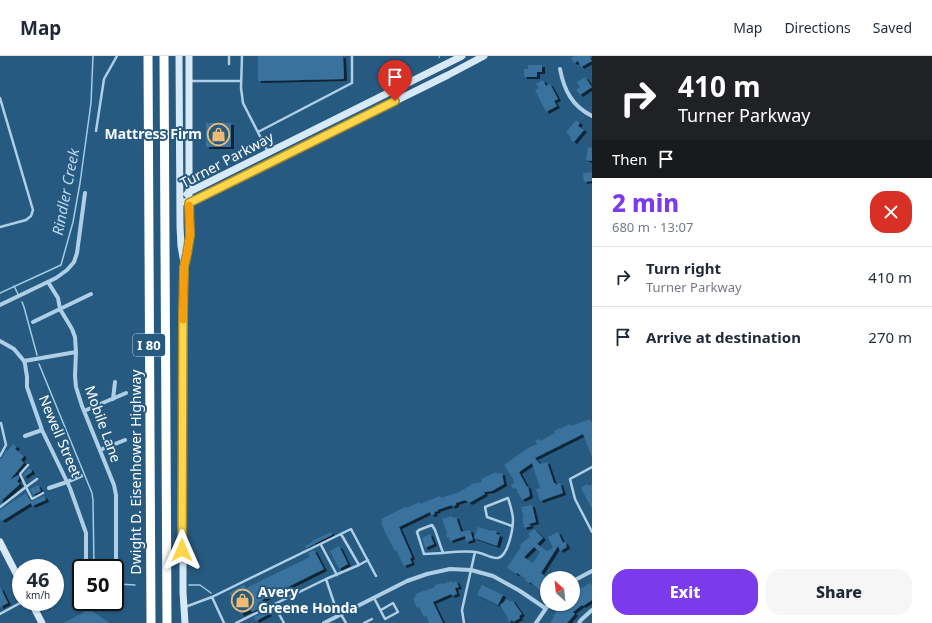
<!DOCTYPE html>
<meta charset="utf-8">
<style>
body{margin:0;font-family:"Noto Sans",sans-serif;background:#f6f6f7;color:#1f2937;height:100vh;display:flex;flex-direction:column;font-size:15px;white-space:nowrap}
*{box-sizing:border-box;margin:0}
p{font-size:13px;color:#747a83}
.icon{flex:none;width:22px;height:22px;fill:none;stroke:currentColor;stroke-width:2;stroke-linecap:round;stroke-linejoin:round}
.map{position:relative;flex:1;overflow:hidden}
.side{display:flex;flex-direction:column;background:#fff;width:340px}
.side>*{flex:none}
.hud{background:#202124;color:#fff;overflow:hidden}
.needle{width:26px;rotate:333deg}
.fabs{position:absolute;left:540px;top:515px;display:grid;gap:8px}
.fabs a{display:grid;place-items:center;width:40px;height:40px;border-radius:50%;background:#fff;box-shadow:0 1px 3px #0004;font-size:20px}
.speed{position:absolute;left:12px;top:503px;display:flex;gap:8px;font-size:20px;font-weight:700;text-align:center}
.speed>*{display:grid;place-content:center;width:52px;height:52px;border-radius:50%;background:#fff;box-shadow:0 1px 3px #0004;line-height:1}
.speed small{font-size:10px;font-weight:400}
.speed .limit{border:2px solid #111;border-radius:6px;background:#fff;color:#111}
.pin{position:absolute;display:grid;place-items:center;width:34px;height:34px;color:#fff;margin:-41px -17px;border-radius:50% 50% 50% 0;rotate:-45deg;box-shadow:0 0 4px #0007}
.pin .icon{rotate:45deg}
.me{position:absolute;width:44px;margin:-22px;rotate:0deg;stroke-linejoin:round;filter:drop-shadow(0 0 3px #0008)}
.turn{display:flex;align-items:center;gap:14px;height:84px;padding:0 20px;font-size:18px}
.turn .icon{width:52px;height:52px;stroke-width:2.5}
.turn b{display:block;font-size:28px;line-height:34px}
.then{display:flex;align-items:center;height:38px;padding:0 20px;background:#0003;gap:8px;font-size:15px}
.round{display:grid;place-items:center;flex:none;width:42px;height:42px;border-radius:16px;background:#f6f6f7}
.head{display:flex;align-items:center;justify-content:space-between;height:68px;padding:0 20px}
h1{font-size:24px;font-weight:800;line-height:30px;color:#7c3aed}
.cta{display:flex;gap:8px;margin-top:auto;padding:8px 20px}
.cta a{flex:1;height:46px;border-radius:16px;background:#7c3aed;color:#fff;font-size:16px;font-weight:800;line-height:46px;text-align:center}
.cta a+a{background:#f6f6f7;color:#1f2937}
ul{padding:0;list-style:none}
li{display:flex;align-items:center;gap:12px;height:60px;padding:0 20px;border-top:1px solid #e0e1e3}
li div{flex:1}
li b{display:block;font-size:15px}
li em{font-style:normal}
header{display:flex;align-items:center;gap:24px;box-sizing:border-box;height:56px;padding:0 20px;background:#fff;border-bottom:1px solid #e0e1e3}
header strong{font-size:19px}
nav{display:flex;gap:22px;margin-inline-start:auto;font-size:14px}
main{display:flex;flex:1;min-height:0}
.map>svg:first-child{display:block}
</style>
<header>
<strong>Map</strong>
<nav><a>Map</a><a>Directions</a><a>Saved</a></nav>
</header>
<main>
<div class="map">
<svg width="592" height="567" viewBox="0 0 592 567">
<defs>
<filter id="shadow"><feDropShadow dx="3" dy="2" stdDeviation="0" flood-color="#0009"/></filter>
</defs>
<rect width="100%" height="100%" fill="#275a80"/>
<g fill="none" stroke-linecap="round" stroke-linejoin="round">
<!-- stream -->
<path stroke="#a2cbe6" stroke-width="1.5" d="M14 230 18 238
M0 237 61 209 73 166 80 127 91 47 93 0
M22 246 24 251 37 299
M39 308 92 437 93 444 94 512
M118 528 135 529
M189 529H200L211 537"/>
</g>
<!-- building -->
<path fill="#37729d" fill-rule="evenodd" filter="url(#shadow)" d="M258 0H343L344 23 258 25Z
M575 0H589L592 5 581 11 578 5 574 7 571 2Z
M528 9H542V16H537V21H524V13H528Z
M585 21 592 31 580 39 576 34 580 31 577 26Z
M543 24 546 30 550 28 558 43 554 45 557 50 546 56 535 34 539 32 536 28Z
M576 64 580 67 578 70 584 74 574 86 570 83 571 81 566 76Z
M206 67H231V91H206Z
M588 91 592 92V105L586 104Z
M592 116V125L584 126 583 117Z
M590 363 591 366 592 365V401L583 378 535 402 540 408 547 406 554 427H555L556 429 560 427 563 437 540 445 536 433 540 432 532 407 519 416 527 431 528 430 530 440 522 444 515 432 513 433 511 429 514 427 513 425 514 424 504 409 528 392 537 388 535 385 539 383 540 385 555 377 554 375 560 372V373L570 368 571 370Z
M13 388 17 391 15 393 24 400 21 404 24 407 10 424 18 419 19 423 17 425 20 428 0 446V403L2 402 6 394 7 395Z
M30 412 32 416 24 421 23 418Z
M496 416 497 418 502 417 504 428 492 435 484 436 485 438 469 447 467 445H466L465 444 456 447V449L452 451V449L437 454 438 455 434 456 435 458 431 459 430 456 399 471 412 501 410 503 412 507 404 510 396 494 395 495 385 476 381 466 383 465 381 463 407 450V452L419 446 420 448 440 440 441 442 453 438 455 437 456 438 471 429V428L482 426 481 423Z
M587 428 588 430 592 428V453L581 432Z
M38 429 41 435 33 439 30 433Z
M26 437 31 445H33L44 440 46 444 32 450 31 447 2 465 0 463V454Z
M532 449 536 466 529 468 531 470 524 472 522 461 524 463 521 451Z
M452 460 453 462 456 461 461 476 470 474 473 484 466 486 465 480 450 485 449 481 447 482 446 478 447 477 442 463Z
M478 471 491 475V474L497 475 496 478 500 479 497 490 474 482Z
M534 473 543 482 537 488 547 495 553 492 548 481 558 476 563 487 565 486 567 491 560 495 558 490 541 517 547 522V527L541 535 530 526 529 527 525 524 526 523 517 517 516 518 507 512 521 491 519 490 530 480 528 478ZM534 491 540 496 533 507 524 501Z
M331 476 332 479 306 492 305 490 313 486 312 485Z
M430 478 434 488 425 492 422 482Z
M339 490 348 508 339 513 330 495Z
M314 494 324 513 262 544 265 550 252 556 251 554 241 558 239 555 236 553V550L229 537 244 529 246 532 310 501 308 497Z
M452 525V527L456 525 459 531 455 532 457 538 452 540 451 538 433 546 443 567H429L426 560 424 561 419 551 417 552 413 542 416 541 415 538 435 531V529L441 527 442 528Z
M590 527 592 530V544L583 550 582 549 573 556 575 558 567 567H550L554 561 553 560 560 552 558 551 561 548H573V537Z
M482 529 503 539 498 549 477 539Z
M0 531 8 547 0 551Z
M508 543 510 546 512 544 522 558 519 560 520 562 513 566 512 564 509 566 507 562H508L500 549Z
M87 551 110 567H63L83 557Z
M268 555 269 558 256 565 254 561Z"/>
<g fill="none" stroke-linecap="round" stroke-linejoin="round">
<!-- path -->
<path stroke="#aecfe6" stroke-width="1" stroke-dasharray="2 3" stroke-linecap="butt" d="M439 0 440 4"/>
<!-- lane -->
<path stroke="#aecfe6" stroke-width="2.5" d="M242 0 241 32 243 47 268 96
M229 8V0
M190 25H241
M0 42 33 154 31 160 26 164 0 171
M96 75 104 23 117 0
M258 76 352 27V0
M0 400 6 389 1 367
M592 411 570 423 575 443 592 476
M37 423 26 431 32 443 43 437
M0 451 26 431 20 418 28 409
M432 469 435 474 443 497 424 498 417 476 419 474Z
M341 478 359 509 368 504
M321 489 337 519
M443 497C454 496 468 494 480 497 485 498 492 503 498 502 508 500 513 473 513 464 513 457 510 449 508 442L485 451 487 461 512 470
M326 523 334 547 346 567
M212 541 351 473 376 520
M374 542 385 563 398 556 393 547 381 554
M274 549 284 567
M185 551 212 541 224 567
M0 558 22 546
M236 567 326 523 359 509
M364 567 372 563
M464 567 462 554 475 496"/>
<!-- street -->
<path stroke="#aecfe6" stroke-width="4" d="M560 13C564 34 572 50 592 60
M48 226 58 242 60 253 72 273 75 281 76 296 75 320 76 331 82 350 114 429 116 439V507L115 523
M0 249 56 222 67 214 74 206 77 197 85 137
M33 266 91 238
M0 285 14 293 24 305 25 308 27 321V331L42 374 70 432 86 477V512
M24 305 76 296
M113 343 115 326
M84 355 126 337
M25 380 42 374
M100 394 125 384
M49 432 67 426 81 420
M573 525 592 515
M324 567 407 525 427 518 450 513 471 514 493 520 520 535 545 552
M536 567 549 548
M579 567 581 564 592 554"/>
<!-- secondary -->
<path stroke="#d7e8f6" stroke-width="7" d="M179 0 180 170 181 190 184 207
M187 138 189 136 462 0
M180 145 189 147 448 19 484 0
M0 486 21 527
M31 546 42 567
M185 567 183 536V259L185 211 187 199 189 179V0"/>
<!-- highway -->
<path stroke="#fff" stroke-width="9" d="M148 0 151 567
M164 0 167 567"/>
</g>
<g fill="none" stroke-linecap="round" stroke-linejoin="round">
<defs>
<path id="route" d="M182 494 183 259 184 211 187 198 190 179 189 147 395 45"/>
</defs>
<!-- route casing -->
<use href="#route" stroke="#a68a30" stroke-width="10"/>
<!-- route -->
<use href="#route" stroke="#ffd54a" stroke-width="7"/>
<!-- slow -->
<path stroke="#f59e0b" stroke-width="7" d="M183 264 184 211 187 198 190 179 189 149"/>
</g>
<!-- icons -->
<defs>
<symbol id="shop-ring" viewBox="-11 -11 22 22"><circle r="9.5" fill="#275a80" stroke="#efbb73" stroke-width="1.5"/><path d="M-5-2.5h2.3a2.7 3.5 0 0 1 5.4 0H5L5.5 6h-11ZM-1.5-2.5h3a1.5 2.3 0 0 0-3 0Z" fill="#efbb73"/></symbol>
</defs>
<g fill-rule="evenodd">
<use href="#shop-ring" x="206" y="66" width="25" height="25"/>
<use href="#shop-ring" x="230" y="532" width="25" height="25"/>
</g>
<g text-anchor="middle" stroke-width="4" stroke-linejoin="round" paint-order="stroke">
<!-- shield labels -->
<rect fill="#275a80" stroke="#beced9" stroke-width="1" x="133" y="278" width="32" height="22" rx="3"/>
<g font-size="13" font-weight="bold" fill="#fff">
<text x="149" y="294">I 80</text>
</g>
<!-- poi labels -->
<g font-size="14" font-weight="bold" fill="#fff" stroke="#275a80" text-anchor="end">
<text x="202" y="83">Mattress Firm</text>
<text x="258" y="541" text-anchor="start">Avery<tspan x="258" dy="16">Greene Honda</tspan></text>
</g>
<!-- street labels -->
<g font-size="14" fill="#fff" stroke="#275a80">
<text transform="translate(227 104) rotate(-28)" y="5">Turner Parkway</text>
<text transform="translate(103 368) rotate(70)" y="5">Mobile Lane</text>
<text transform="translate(60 380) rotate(67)" y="5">Newell Street</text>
<text transform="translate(136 416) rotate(-90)" y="5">Dwight D. Eisenhower Highway</text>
</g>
<!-- water labels -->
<g font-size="15" font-style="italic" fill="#b9d8ee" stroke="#275a80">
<text transform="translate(66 136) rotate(-79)" y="5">Rindler Creek</text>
</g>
</g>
</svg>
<div class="fabs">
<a><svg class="needle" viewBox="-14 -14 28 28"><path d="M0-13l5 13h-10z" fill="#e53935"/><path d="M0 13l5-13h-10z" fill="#747a83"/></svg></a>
</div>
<div class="speed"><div>46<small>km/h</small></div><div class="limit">50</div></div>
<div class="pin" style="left:395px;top:45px;background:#d93025"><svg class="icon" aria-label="arrive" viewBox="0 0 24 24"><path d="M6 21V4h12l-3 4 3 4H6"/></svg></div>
<svg class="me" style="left:182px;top:494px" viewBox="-20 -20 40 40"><path d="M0-17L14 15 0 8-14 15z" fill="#ffd54a" stroke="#fff" stroke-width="4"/></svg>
</div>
<section class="side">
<div class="hud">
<div class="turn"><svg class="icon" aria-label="right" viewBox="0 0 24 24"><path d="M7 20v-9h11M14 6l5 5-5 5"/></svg><div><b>410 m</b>Turner Parkway</div></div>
<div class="then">Then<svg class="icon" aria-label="arrive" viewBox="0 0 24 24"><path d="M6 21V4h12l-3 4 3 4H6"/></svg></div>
</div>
<div class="head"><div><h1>2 min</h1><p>680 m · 13:07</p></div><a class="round" style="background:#d93025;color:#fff"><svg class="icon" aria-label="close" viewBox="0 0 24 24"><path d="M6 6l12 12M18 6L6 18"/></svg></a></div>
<ul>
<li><svg class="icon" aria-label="right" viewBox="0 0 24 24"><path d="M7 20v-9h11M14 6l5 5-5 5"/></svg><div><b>Turn right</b><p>Turner Parkway</p></div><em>410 m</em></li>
<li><svg class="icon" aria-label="arrive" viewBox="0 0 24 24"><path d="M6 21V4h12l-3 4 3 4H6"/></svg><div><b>Arrive at destination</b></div><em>270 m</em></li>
</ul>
<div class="cta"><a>Exit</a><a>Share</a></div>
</section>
</main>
